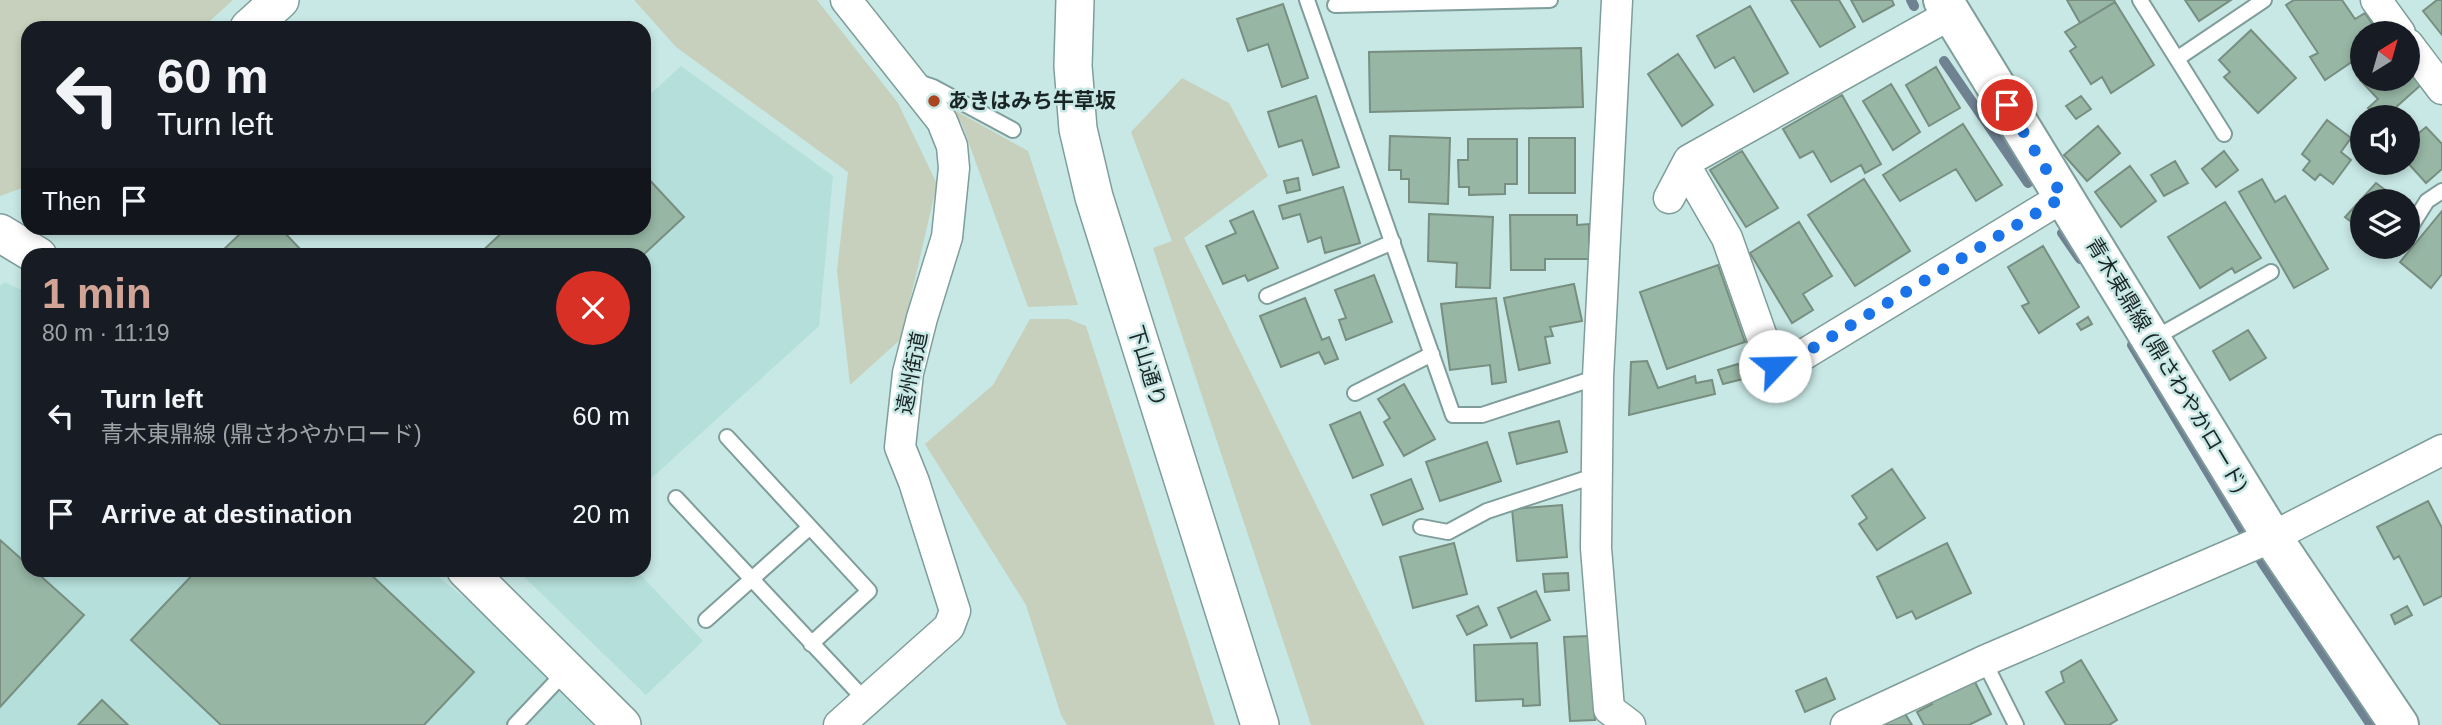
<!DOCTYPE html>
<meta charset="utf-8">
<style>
body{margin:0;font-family:Arial,"Noto Sans JP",sans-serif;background:#242831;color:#f1f3f6;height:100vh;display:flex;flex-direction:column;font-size:26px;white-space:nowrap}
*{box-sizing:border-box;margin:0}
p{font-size:23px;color:#9ea1a6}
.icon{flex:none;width:38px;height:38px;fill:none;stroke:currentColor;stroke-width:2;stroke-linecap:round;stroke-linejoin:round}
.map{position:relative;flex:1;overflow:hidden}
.side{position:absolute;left:21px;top:248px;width:630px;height:329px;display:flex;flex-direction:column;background:#171b24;border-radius:21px;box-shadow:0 4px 10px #0003}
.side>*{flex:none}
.hud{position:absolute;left:21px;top:21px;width:630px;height:214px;border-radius:21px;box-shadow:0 4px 10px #0003;background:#171b24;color:#f1f3f6;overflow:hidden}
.needle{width:46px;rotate:37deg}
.controls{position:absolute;left:2350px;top:21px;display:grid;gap:14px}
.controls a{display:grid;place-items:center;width:70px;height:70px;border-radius:50%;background:#171b24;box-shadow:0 4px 10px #0003;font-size:35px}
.pin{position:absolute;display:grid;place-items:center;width:60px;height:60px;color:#fff;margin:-30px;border:4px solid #fff;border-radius:50%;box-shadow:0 2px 7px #0007}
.me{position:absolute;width:77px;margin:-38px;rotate:66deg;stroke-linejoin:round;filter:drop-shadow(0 0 5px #0008)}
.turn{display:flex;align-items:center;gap:24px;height:147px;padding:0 21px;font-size:32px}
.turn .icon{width:91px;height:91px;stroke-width:2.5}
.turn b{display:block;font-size:49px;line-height:60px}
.then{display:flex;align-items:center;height:66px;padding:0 21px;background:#0003;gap:14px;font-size:26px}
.round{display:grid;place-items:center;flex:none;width:74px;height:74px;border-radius:37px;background:#242831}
.head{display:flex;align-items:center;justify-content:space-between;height:119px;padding:0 21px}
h1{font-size:42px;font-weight:800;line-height:52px;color:#d2a496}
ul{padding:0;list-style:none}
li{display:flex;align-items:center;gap:21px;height:98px;padding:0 21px}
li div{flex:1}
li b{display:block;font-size:26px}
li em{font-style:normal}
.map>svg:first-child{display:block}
</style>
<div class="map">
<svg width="2442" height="725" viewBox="0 0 2442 725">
<rect width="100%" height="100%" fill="#c8e8e5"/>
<!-- built -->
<path fill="#b5dfdb" d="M681 66 833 176 819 326 644 485V256H476L506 228H644V100Z
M4 282 28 293V570L431 571 476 607 594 725H0V286Z
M518 571H637L703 641 646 695Z"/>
<!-- green -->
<path fill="#c6d0bc" d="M0 0H233L202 28H28V182L22 188 0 196Z
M634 0H817L898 103 937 184 901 339 850 385 837 271 848 172 676 47Z
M1182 78 1229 103 1268 176 1184 238 1425 725H1311L1153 248 1172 241 1131 132Z
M949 107 1028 151 1078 305 1028 307 962 124Z
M1030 319H1068L1086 326 1215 725H1067L1061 715 1026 605 925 444 993 385Z"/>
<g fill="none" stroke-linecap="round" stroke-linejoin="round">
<!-- stream -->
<path stroke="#6f8292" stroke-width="10" d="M1911 0 1914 6
M1944 61 2028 183
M2062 233 2080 259
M2132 345 2263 564 2371 725"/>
</g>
<!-- building -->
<path fill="#97b6a4" stroke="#778e80" stroke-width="2" d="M1791 0H1839L1855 27 1820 47Z
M1851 0H1892L1894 5 1863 22Z
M2067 0H2114L2115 2 2080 23Z
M2185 0H2231L2199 21Z
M2294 0H2342L2355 19 2365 13 2378 33H2362V55L2325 80 2310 57 2318 53 2286 5Z
M2437 0H2442V35L2423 11Z
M2115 2 2154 65 2111 93 2102 77 2091 84 2070 51 2076 47 2065 32Z
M1283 4 1308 78 1282 87 1268 44 1248 51 1237 19Z
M1750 6 1788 73 1754 92 1734 57 1715 68 1697 36Z
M2251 30 2296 78 2258 113 2224 77 2230 72 2219 60Z
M1581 48 1583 107 1370 112 1369 52Z
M1678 54 1713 105 1682 126 1648 74Z
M1936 67 1960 108 1929 126 1906 85Z
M2408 69 2422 84 2385 117H2376L2368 108 2378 99 2360 80 2362 77 2408 79Z
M1891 84 1920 132 1893 150 1863 101Z
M1842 95 1881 164 1865 173 1861 165 1831 182 1813 151 1800 158 1783 129Z
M1316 96 1339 167 1313 175 1302 140 1279 147 1268 112Z
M2081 96 2091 109 2076 119 2066 106Z
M2327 120 2351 138 2341 152 2351 160 2333 184 2320 174 2315 180 2303 170 2310 161 2302 154Z
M1963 124 2002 185 1976 201 1956 169 1900 201 1883 175Z
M2098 126 2120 153 2087 181 2064 155Z
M2426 127 2442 144V169L2426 183 2408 163V142Z
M1390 136 1450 138 1448 204 1409 202V179H1401V170H1389Z
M1529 138H1575V193H1529Z
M1468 139H1517V184H1505V194L1469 195V187H1459L1458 160H1468Z
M1742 151 1778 208 1746 227 1710 170Z
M2224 151 2238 170 2216 187 2202 169Z
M2175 161 2188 183 2164 196 2151 175Z
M2130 166 2156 201 2121 227 2095 192Z
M644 174 684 217 642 256H477L507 228H644Z
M1298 178 1300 190 1287 193 1284 181Z
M1864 179 1910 251 1855 286 1808 215Z
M2262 179 2275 202 2285 196 2328 269 2294 288 2239 192Z
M2376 183 2400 201H2362V230L2345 217Z
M1343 187 1360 243 1325 253 1321 237 1308 242 1300 214 1283 219 1279 206Z
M2225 202 2261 258 2235 273 2232 268 2200 288 2168 237Z
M1253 211 1278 268 1248 281 1245 275 1223 284 1206 246 1236 233 1230 221Z
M2442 211V274L2431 288 2400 262Z
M1429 214 1493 217 1490 288 1456 287 1457 263 1428 261Z
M1510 215H1577V225L1589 224V259H1545V270H1511Z
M1799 222 1832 276 1803 294 1813 310 1792 323 1750 253Z
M246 228H280L304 253 301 256H217Z
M2043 246 2079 307 2039 333 2022 306 2029 303 2008 267Z
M1718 265 1745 342 1667 369 1640 292Z
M1374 275 1392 322 1346 340 1339 320 1346 318 1335 290Z
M1574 284 1582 321 1550 327 1553 336 1545 337 1550 363 1519 370 1504 298Z
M1305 298 1322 340 1329 337 1338 359 1325 364 1319 352 1281 367 1260 316Z
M1496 298 1506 382 1492 384 1490 365 1450 370 1441 304Z
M2088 317 2092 324 2081 330 2077 324Z
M2248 330 2266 358 2230 380 2213 351Z
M1647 361 1658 388 1695 376 1696 383 1712 380 1715 394 1629 415 1631 362Z
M1738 364 1743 379 1723 384 1718 370Z
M1404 384 1435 439 1404 456 1384 422 1390 418 1378 399Z
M1360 412 1383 465 1353 478 1330 425Z
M1559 421 1567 452 1517 464 1509 433Z
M1487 442 1501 481 1440 501 1426 462Z
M1892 469 1925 518 1877 550 1859 524 1867 518 1852 496Z
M1411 479 1423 509 1383 525 1371 495Z
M2428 501 2442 528V596L2424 605 2399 556 2394 559 2377 527Z
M1562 505 1567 557 1517 561 1512 509Z
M0 540 28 565V570H34L84 615 0 707Z
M1454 543 1467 594 1413 608 1400 557Z
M1947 543 1971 593 1916 619 1912 611 1897 618 1877 577Z
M197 570H366L474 672 424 725H221L131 640Z
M1568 573 1569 590 1545 592 1543 574Z
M1536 591 1550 620 1511 638 1498 608Z
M1478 606 1487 625 1467 635 1457 616Z
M2407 606 2412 615 2395 624 2391 615Z
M1589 636 1595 720 1570 721 1564 637Z
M1537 643 1540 705 1523 706V699L1476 701 1474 645Z
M2081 660 2117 720 2109 725H2066L2046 692 2064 682 2061 672Z
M1972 676 1991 714 1969 725H1924L1917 712 1932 704 1929 698Z
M1826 678 1835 699 1805 712 1796 691Z
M102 700 128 725H78Z
M1902 709 1912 725H1875Z"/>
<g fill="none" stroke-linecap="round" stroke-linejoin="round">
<defs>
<path id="service" d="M1307 0 1453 415H1482L1598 377
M2140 0 2224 134
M1335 5 1550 0
M2178 58 2264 0
M918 82 933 87 1013 130
M2408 231 2427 201 2442 191
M1267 296 1393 242
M2153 339 2271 272
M1355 393 1432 354
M727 437 869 591 811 644
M676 498 866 701
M1421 527 1448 532 1487 511 1597 475
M706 620 810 527
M1984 661 2016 725
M515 725 566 671"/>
<path id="minor" d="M1617 0 1598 377 1596 548 1609 709 1630 725
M2376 0 2400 33
M2408 44 2442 89
M1686 167 1727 238 1767 351 1775 366 1793 361 2063 197
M1669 198 1689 160 1951 14
M839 725 949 627 955 611 914 482 900 447 908 373 922 318 947 237 954 168 952 146 942 121 846 0
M1846 725 1984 661 2272 537 2442 450"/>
<path id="tertiary" d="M1075 0 1073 66 1078 129 1094 197 1260 725
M249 28 280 0
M0 233 38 256
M466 570 622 725"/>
<path id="secondary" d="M1943 0 2272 537 2399 725"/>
</defs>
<!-- service casing -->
<use href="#service" stroke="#7f9d9a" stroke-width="18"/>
<!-- minor casing -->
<use href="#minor" stroke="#7f9d9a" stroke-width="33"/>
<!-- tertiary casing -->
<use href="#tertiary" stroke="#7f9d9a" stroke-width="40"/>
<!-- secondary casing -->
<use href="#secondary" stroke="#7f9d9a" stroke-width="42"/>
<!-- service -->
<use href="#service" stroke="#fff" stroke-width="14"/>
<!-- minor -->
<use href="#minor" stroke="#fff" stroke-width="30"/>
<!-- tertiary -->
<use href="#tertiary" stroke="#fff" stroke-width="37"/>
<!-- secondary -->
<use href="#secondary" stroke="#fff" stroke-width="38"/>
</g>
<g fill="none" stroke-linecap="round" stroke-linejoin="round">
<!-- route -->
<path stroke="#1a73e8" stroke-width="12" stroke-dasharray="0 21.6" d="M1775 366 1793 360 2063 197 2007 105"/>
</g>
<!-- markers -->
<circle fill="#ab4420" stroke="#c8e8e5" stroke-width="2.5" cx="934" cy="101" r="7"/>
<g text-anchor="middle" stroke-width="5" stroke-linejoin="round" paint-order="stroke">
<!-- poi labels -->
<g font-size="21" font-weight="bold" fill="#1a2625" stroke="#c8e8e5" text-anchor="start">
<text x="948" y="108">あきはみち牛草坂</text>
</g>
<!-- street labels -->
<g font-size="21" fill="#1a2625" stroke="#c8e8e5">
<text transform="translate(2167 365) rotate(59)" y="7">青木東鼎線 (鼎さわやかロード)</text>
<text transform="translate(1147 366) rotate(73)" y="7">下山通り</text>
<text transform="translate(912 373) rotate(-79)" y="7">遠州街道</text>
</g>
</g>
</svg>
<div class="controls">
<a><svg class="needle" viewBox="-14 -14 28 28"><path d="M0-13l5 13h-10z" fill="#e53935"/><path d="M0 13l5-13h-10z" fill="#9ea1a6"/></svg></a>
<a><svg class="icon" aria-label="sound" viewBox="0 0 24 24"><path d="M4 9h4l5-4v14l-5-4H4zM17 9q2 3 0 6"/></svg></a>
<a><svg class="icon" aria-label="layers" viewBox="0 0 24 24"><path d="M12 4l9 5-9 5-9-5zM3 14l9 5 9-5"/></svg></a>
</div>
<div class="pin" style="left:2007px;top:105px;background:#d93025"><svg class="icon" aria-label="arrive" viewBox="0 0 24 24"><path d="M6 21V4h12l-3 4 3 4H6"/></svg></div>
<svg class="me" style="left:1775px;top:366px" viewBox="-20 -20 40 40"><circle r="19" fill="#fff"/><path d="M0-13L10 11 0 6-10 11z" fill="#1a73e8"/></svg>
<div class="hud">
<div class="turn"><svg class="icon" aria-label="left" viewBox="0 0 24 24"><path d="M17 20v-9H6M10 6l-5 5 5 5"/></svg><div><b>60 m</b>Turn left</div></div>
<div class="then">Then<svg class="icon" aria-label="arrive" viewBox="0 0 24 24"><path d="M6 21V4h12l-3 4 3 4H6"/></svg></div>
</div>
<section class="side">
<div class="head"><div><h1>1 min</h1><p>80 m · 11:19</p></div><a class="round" style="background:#d93025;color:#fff"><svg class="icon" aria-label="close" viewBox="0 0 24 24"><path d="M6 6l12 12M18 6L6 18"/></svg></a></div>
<ul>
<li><svg class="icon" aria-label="left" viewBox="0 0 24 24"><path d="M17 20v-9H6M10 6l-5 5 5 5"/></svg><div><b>Turn left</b><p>青木東鼎線 (鼎さわやかロード)</p></div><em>60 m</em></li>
<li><svg class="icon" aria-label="arrive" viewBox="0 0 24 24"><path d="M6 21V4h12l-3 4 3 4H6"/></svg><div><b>Arrive at destination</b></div><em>20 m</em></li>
</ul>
</section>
</div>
